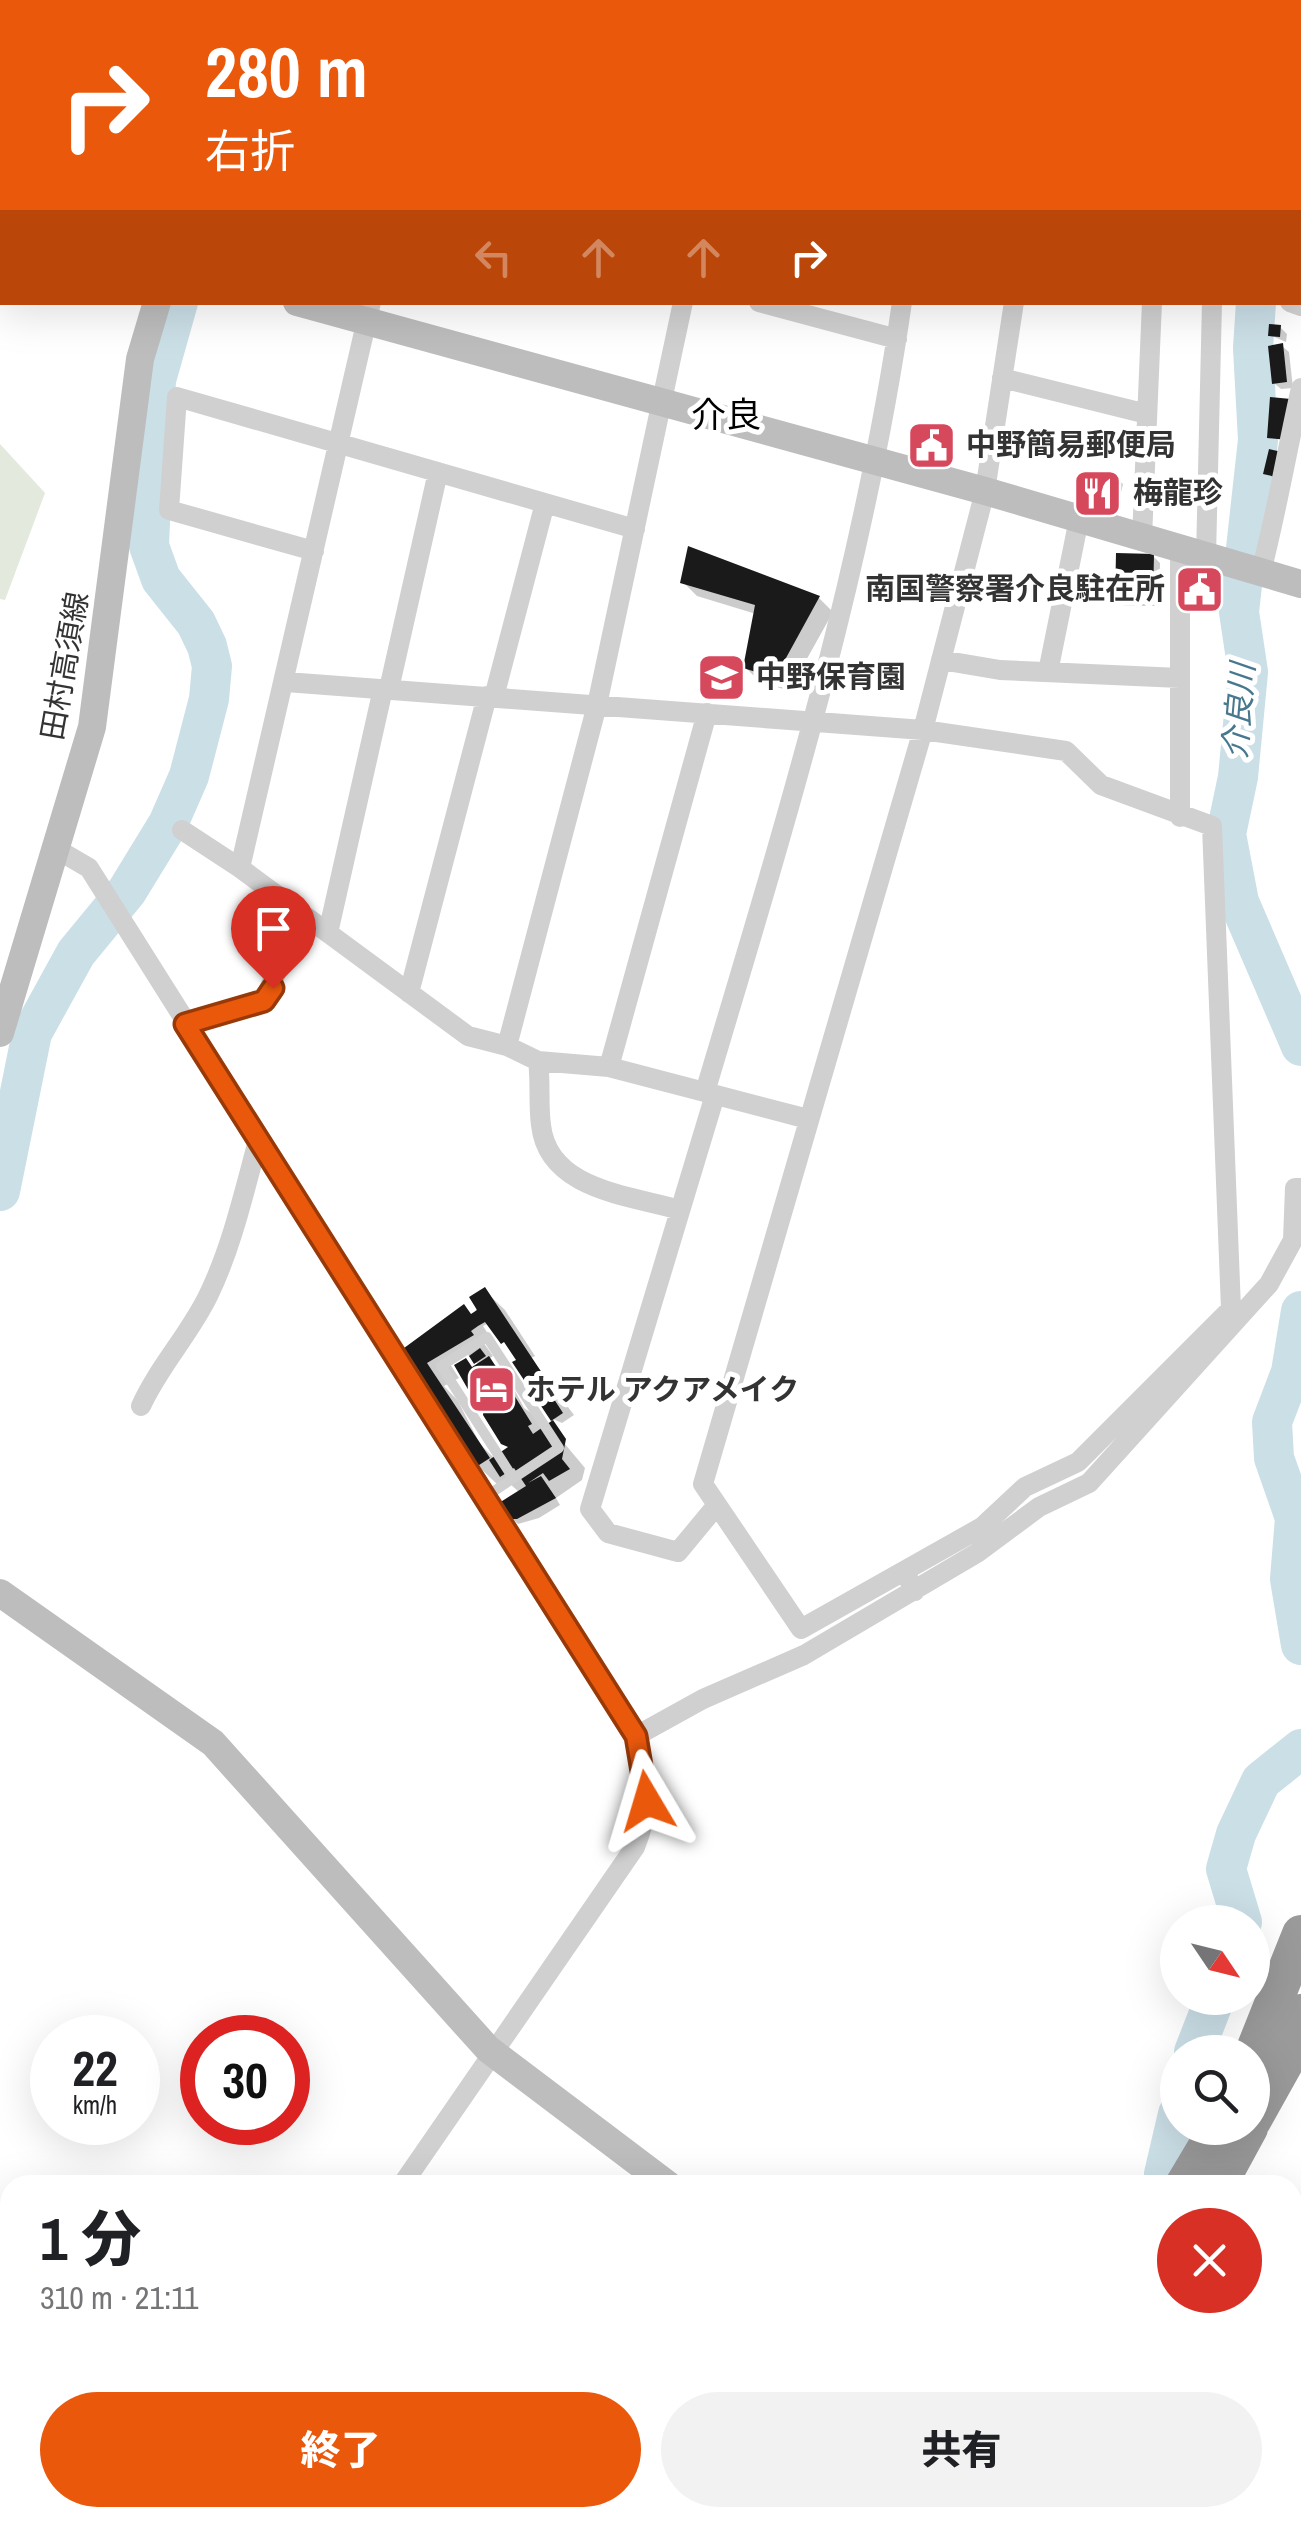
<!DOCTYPE html>
<html lang="ja">
<meta charset="utf-8">
<style>
body{margin:0;font-family:"Archivo Narrow","Noto Sans JP",sans-serif;background:#f2f2f2;color:#202124;height:100vh;display:flex;flex-direction:column;font-size:38px;white-space:nowrap}
*{box-sizing:border-box;margin:0}
p{font-size:32px;color:#757577}
.icon{flex:none;width:55px;height:55px;fill:none;stroke:currentColor;stroke-width:2;stroke-linecap:round;stroke-linejoin:round}
.map{position:relative;flex:1;overflow:hidden}
.drawer{position:absolute;left:0px;top:2175px;width:1302px;height:352px;display:flex;flex-direction:column;background:#fff;border-radius:30px 30px 0 0;box-shadow:0 10px 40px #0002}
.drawer>*{flex:none}
.banner{position:absolute;left:0px;top:0px;width:1302px;height:305px;box-shadow:0 10px 40px #0002;background:#ea580c;color:#fff;overflow:hidden}
.needle{width:65px;rotate:125deg}
.tools{position:absolute;left:1160px;top:1905px;display:grid;gap:20px}
.tools a{display:grid;place-items:center;width:110px;height:110px;border-radius:50%;background:#fff;box-shadow:0 10px 40px #0002;font-size:50px}
.speed{position:absolute;left:30px;top:2015px;display:flex;gap:20px;font-size:50px;font-weight:700;text-align:center}
.speed>*{display:grid;place-content:center;width:130px;height:130px;border-radius:50%;background:#fff;box-shadow:0 10px 40px #0002;line-height:1}
.speed small{font-size:25px;font-weight:400}
.speed .limit{border:15px solid #d22;background:#fff;color:#111}
.pin{position:absolute;display:grid;place-items:center;width:85px;height:85px;color:#fff;margin:-102px -42px;border-radius:50% 50% 50% 0;rotate:-45deg;box-shadow:0 0 10px #0007}
.pin .icon{rotate:45deg}
.me{position:absolute;width:110px;margin:-55px;rotate:353deg;stroke-linejoin:round;filter:drop-shadow(0 0 8px #0008)}
.turn{display:flex;align-items:center;gap:35px;height:210px;padding:0 40px;font-size:45px}
.turn .icon{width:130px;height:130px;stroke-width:2.5}
.turn b{display:block;font-size:70px;line-height:85px}
.lanes{display:flex;align-items:center;height:95px;padding:0 40px;background:#0003;justify-content:center;gap:50px;direction:ltr}
.lanes .off{opacity:.35}
.round{display:grid;place-items:center;flex:none;width:105px;height:105px;border-radius:52px;background:#f2f2f2}
.headline{display:flex;align-items:center;justify-content:space-between;height:170px;padding:0 40px}
h1{font-size:60px;font-weight:800;line-height:75px}
.action{display:flex;gap:20px;margin-top:auto;padding:20px 40px}
.action a{flex:1;height:115px;border-radius:60px;background:#ea580c;color:#fff;font-size:40px;font-weight:800;line-height:115px;text-align:center}
.action a+a{background:#f2f2f2;color:#202124}
.map>svg:first-child{display:block}
</style>
<div class="map">
<svg width="1301" height="2527" viewBox="0 0 1301 2527">
<rect width="100%" height="100%" fill="#fff"/>
<!-- green -->
<path fill="#e3e9dd" d="M0 444 45 493 5 600 0 599Z"/>
<!-- shadow -->
<path fill="#0003" fill-rule="evenodd" d="M1280 327 1287 334 1286 342 1270 335Z
M1282 346 1289 352 1293 388 1281 389 1274 383Z
M1116 478 1123 484 1116 515 1094 510 1088 504Z
M690 550 819 598 833 612 789 691 759 681 745 667 756 614 697 596 683 582Z
M1153 556 1160 563 1159 606H1124L1118 599Z
M484 1290 505 1310 535 1356 531 1358 574 1415 562 1423 553 1419 520 1360 489 1323 483 1326 490 1337 483 1342 493 1356 489 1359 509 1379 524 1408 549 1425 585 1468 582 1480 556 1498 560 1505 539 1518 518 1524 512 1518 520 1493 507 1481 499 1486 478 1466 403 1352 473 1317ZM466 1353 479 1365 472 1370 478 1403 510 1449 495 1459 480 1444 458 1401 444 1386 459 1378 450 1364Z"/>
<g fill="none" stroke-linecap="round" stroke-linejoin="round">
<!-- river -->
<path stroke="#cbdfe7" stroke-width="40" d="M1199 0 1200 2
M282 2 283 0
M1256 302 1253 348 1258 440 1239 612 1248 672 1238 777 1226 834 1239 902 1301 1046
M0 1191 32 1033 76 953 127 891 168 824 189 776 209 699 212 666 207 646 196 623 161 579 149 546 156 380 178 302
M1301 1311 1291 1372 1272 1422 1274 1458 1295 1518 1290 1579 1301 1645
M1242 1922 1226 1869 1236 1834 1261 1781 1301 1749
M1194 2052 1215 1998
M1164 2174 1178 2114
M1267 2518 1272 2527"/>
</g>
<!-- building -->
<path fill="#1a1a1a" d="M1269 324 1281 325 1280 337 1268 336Z
M1283 343 1287 382 1272 384 1268 346Z
M1270 397 1291 399 1288 440 1267 438Z
M1269 449 1286 453 1280 478 1263 474Z
M1093 470 1118 476 1110 510 1085 505Z
M688 546 820 596 775 678 743 668 755 605 680 583Z
M1116 553 1154 554 1153 601 1115 600Z
M485 1287 556 1394 552 1396 563 1413 551 1421 512 1362 516 1360 504 1342 501 1344 485 1322 478 1326 471 1331 474 1335 427 1363 490 1458 476 1467 400 1351 464 1304 471 1314 477 1310 469 1297Z
M480 1348 486 1356 474 1364 469 1356Z
M489 1356 508 1385 507 1394 514 1395 532 1424 528 1426 533 1434 553 1420 566 1439 562 1459 570 1469 549 1481 543 1473 528 1483 541 1476 556 1498 517 1519H510L499 1503 526 1486 514 1468 500 1477 489 1460 508 1447 501 1444 483 1415 484 1405H477L454 1365 466 1358 472 1367Z"/>
<g fill="none" stroke-linecap="round" stroke-linejoin="round">
<!-- path -->
<path stroke="#cacaca" stroke-width="4" stroke-dasharray="5 5" stroke-linecap="butt" d="M672 2518 683 2527"/>
<!-- lane -->
<path stroke="#d0d0d0" stroke-width="10" d="M485 1497 559 1448 487 1337 441 1366 513 1478"/>
<!-- street -->
<path stroke="#d0d0d0" stroke-width="20" d="M553 0 565 2
M124 2 125 0
M348 2 349 0
M463 2 464 0
M609 2 610 0
M722 2V0
M938 2V0
M1047 2V0
M1300 69 1301 67
M371 302 240 868 468 1036 507 1046 538 1061 609 1067 808 1119
M759 302 897 339
M1290 302 1301 306
M1002 378 1147 414
M1142 538 1152 302
M1180 549V817
M314 551 169 510 177 397 635 529
M1206 557 1212 302
M1261 572C1277 510 1287 450 1301 388
M941 660 1000 670 1180 678
M1048 672 1079 519
M286 682 923 730 1066 751 1101 785 1212 826 1231 1309 1078 1462 1025 1487 982 1527 904 1571
M389 689 438 472
M494 697 545 503
M182 830 240 868
M53 847 89 868 636 1736C647 1774 651 1809 635 1847L402 2185
M328 933 383 689
M409 993 487 696
M185 1024 264 1001 302 913
M507 1046 597 705 683 302
M538 1061C541 1082 538 1104 541 1125 548 1190 629 1195 680 1210
M609 1067 707 713
M705 1092C783 831 863 573 902 302
M715 1095 590 1509 608 1533 678 1552 717 1505
M141 1406C159 1366 190 1334 209 1294 232 1246 244 1192 258 1141
M915 1591 904 1571 801 1629 703 1484 923 730 985 491 1014 302
M636 1736 703 1699 804 1655 977 1553 1039 1507 1089 1483 1269 1284 1293 1240 1295 1188H1301
M0 2255 10 2251
M1082 2518 1096 2527
M164 2527 165 2518"/>
<!-- secondary -->
<path stroke="#bdbdbd" stroke-width="28" d="M259 2 260 0
M297 302 985 491 1301 584
M0 1033 92 727 140 359 157 302
M0 1593 213 1743 488 2049 668 2185"/>
<!-- highway -->
<path stroke="#9a9a9a" stroke-width="38" d="M1252 2057 1301 1934
M1252 2121 1285 2062 1301 2013
M1184 2185 1218 2128
M1218 2185 1249 2128
M913 2527 921 2518
M955 2527 962 2518"/>
</g>
<g fill="none" stroke-linecap="round" stroke-linejoin="round">
<defs>
<path id="route" d="M273 988 264 1001 185 1024 636 1736 647 1801"/>
</defs>
<!-- route casing -->
<use href="#route" stroke="#983908" stroke-width="25"/>
<!-- route -->
<use href="#route" stroke="#ea580c" stroke-width="18"/>
</g>
<!-- icons -->
<defs>
<symbol id="civic-square" viewBox="-11 -11 22 22"><rect x="-9" y="-9" width="18" height="18" rx="4" fill="#d6485c" stroke="#fff"/><path d="M-.6-6.5H3V-4.5H.6V-3L4-1V1h2V6H-6V1h2V-1L-.6-3ZM-1.2 2.5V6h2.4V2.5Z" fill="#fff"/></symbol>
<symbol id="restaurant-square" viewBox="-11 -11 22 22"><rect x="-9" y="-9" width="18" height="18" rx="4" fill="#d6485c" stroke="#fff"/><path d="M-5-6h1v4h1v-4h1v4h1v-4h1v5L-1.5 .5V6h-2V.5L-5-1ZM5-6V6H3V1.5H1.5Q1.5-4 5-6Z" fill="#fff"/></symbol>
<symbol id="school-square" viewBox="-11 -11 22 22"><rect x="-9" y="-9" width="18" height="18" rx="4" fill="#d6485c" stroke="#fff"/><path d="M0-5L7-2L0 1L-7-2ZM-4 1L0 2.5L4 1V4Q0 6-4 4Z" fill="#fff"/></symbol>
<symbol id="hotel-square" viewBox="-11 -11 22 22"><rect x="-9" y="-9" width="18" height="18" rx="4" fill="#d6485c" stroke="#fff"/><path d="M-6-4.5h1.5V1H6V5H4.5V3h-9V5H-6ZM-4 0a1.8 1.8 0 1 1 3.6 0ZM.5 0V-2.5h3Q6-2.5 6 0Z" fill="#fff"/></symbol>
</defs>
<g fill-rule="evenodd">
<use href="#civic-square" x="904" y="418" width="55" height="55"/>
<use href="#restaurant-square" x="1070" y="466" width="55" height="55"/>
<use href="#civic-square" x="1172" y="562" width="55" height="55"/>
<use href="#school-square" x="694" y="650" width="55" height="55"/>
<use href="#hotel-square" x="464" y="1362" width="55" height="55"/>
</g>
<g text-anchor="middle" stroke-width="10" stroke-linejoin="round" paint-order="stroke">
<!-- poi labels -->
<g font-size="30" font-weight="bold" fill="#333" stroke="#fff" text-anchor="start">
<text x="966" y="455">中野簡易郵便局</text>
<text x="1133" y="503">梅龍珍</text>
<text x="1165" y="599" text-anchor="end">南国警察署介良駐在所</text>
<text x="756" y="687">中野保育園</text>
<text x="526" y="1400">ホテル アクアメイク</text>
</g>
<!-- street labels -->
<g font-size="30" fill="#333" stroke="#fff">
<text transform="translate(65 666) rotate(-80)" y="10">田村高須線</text>
</g>
<!-- water labels -->
<g font-size="32" font-style="italic" fill="#47788f" stroke="#fff">
<text transform="translate(1239 711) rotate(-85)" y="11">介良川</text>
</g>
<!-- quarter labels -->
<g font-size="35" fill="#000" stroke="#fff">
<text x="726" y="427">介良</text>
</g>
</g>
</svg>
<div class="tools">
<a><svg class="needle" viewBox="-14 -14 28 28"><path d="M0-13l5 13h-10z" fill="#e53935"/><path d="M0 13l5-13h-10z" fill="#757577"/></svg></a>
<a><svg class="icon" aria-label="search" viewBox="0 0 24 24"><circle cx="10" cy="10" r="6"/><path d="M15 15l6 6"/></svg></a>
</div>
<div class="speed"><div>22<small>km/h</small></div><div class="limit">30</div></div>
<div class="pin" style="left:273px;top:988px;background:#d93025"><svg class="icon" aria-label="arrive" viewBox="0 0 24 24"><path d="M6 21V4h12l-3 4 3 4H6"/></svg></div>
<svg class="me" style="left:647px;top:1801px" viewBox="-20 -20 40 40"><path d="M0-17L14 15 0 8-14 15z" fill="#ea580c" stroke="#fff" stroke-width="4"/></svg>
<div class="banner">
<div class="turn"><svg class="icon" aria-label="right" viewBox="0 0 24 24"><path d="M7 20v-9h11M14 6l5 5-5 5"/></svg><div><b>280 m</b>右折</div></div>
<div class="lanes"><svg class="icon off" aria-label="left" viewBox="0 0 24 24"><path d="M17 20v-9H6M10 6l-5 5 5 5"/></svg><svg class="icon off" aria-label="ahead" viewBox="0 0 24 24"><path d="M12 20V5M6 11l6-6 6 6"/></svg><svg class="icon off" aria-label="ahead" viewBox="0 0 24 24"><path d="M12 20V5M6 11l6-6 6 6"/></svg><svg class="icon" aria-label="right" viewBox="0 0 24 24"><path d="M7 20v-9h11M14 6l5 5-5 5"/></svg></div>
</div>
<section class="drawer">
<div class="headline"><div><h1>1 分</h1><p>310 m · 21:11</p></div><a class="round" style="background:#d93025;color:#fff"><svg class="icon" aria-label="close" viewBox="0 0 24 24"><path d="M6 6l12 12M18 6L6 18"/></svg></a></div>
<div class="action"><a>終了</a><a>共有</a></div>
</section>
</div>
